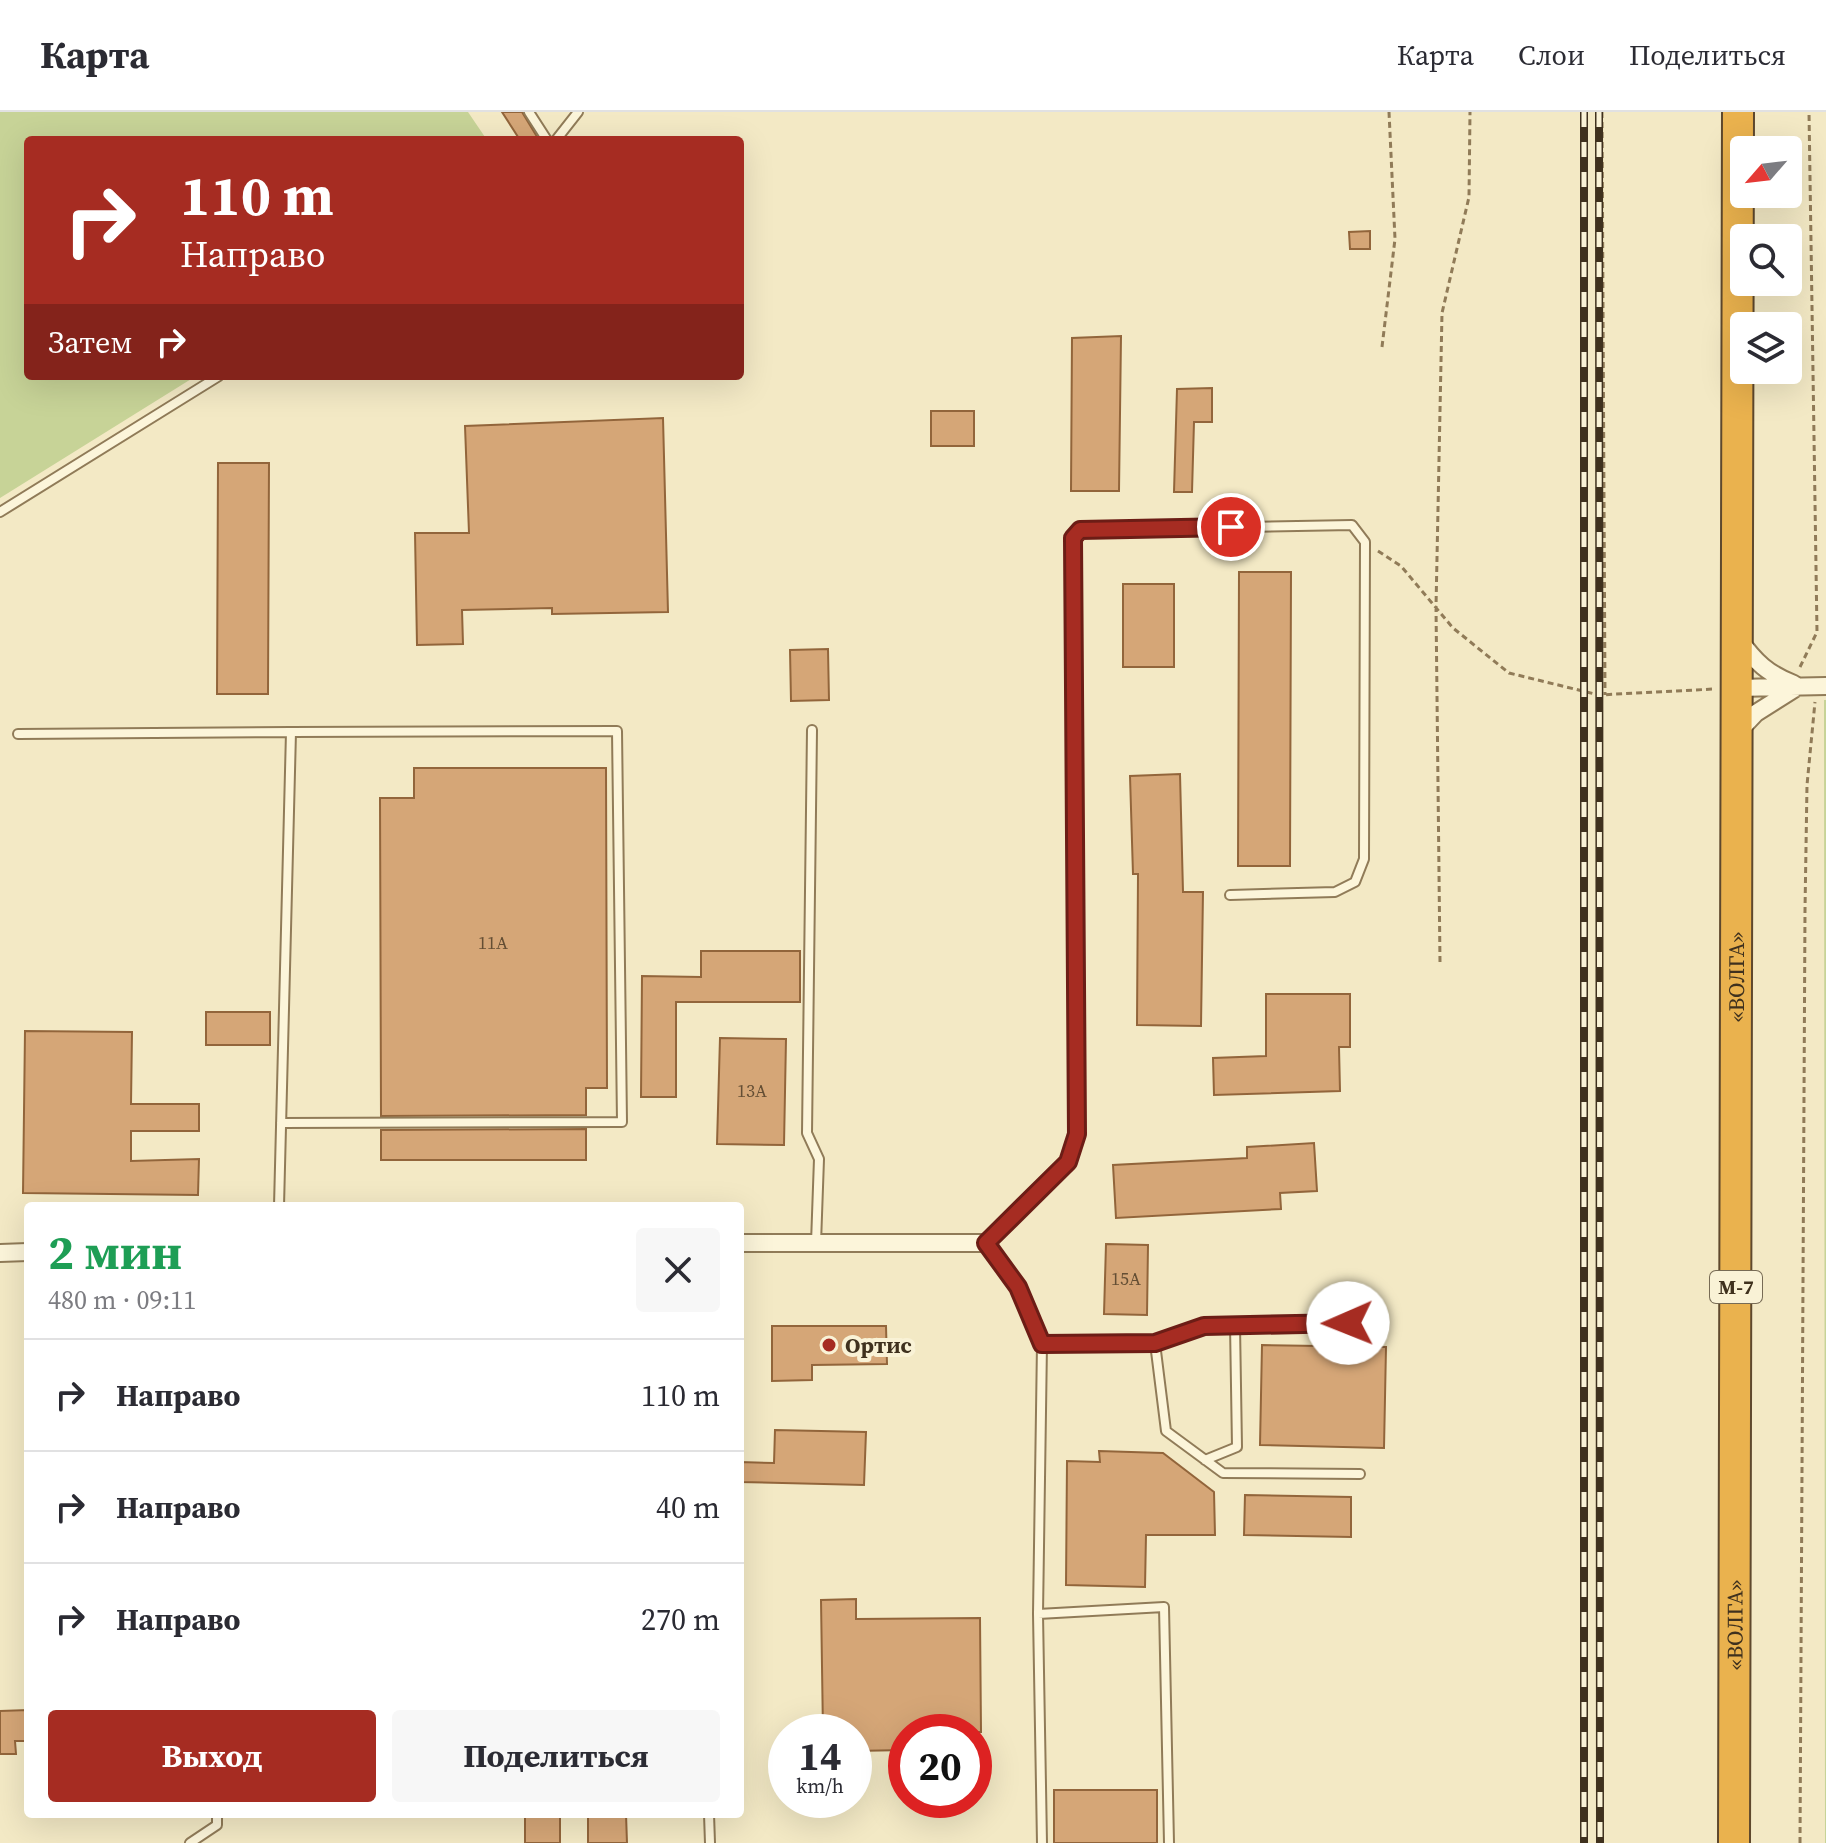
<!DOCTYPE html>
<html lang="ru">
<meta charset="utf-8">
<style>
body{margin:0;font-family:"Source Serif 4",serif;background:#f7f7f7;color:#2b2b33;height:100vh;display:flex;flex-direction:column;font-size:30px;white-space:nowrap}
*{box-sizing:border-box;margin:0}
p{font-size:26px;color:#7c7c81}
.icon{flex:none;width:44px;height:44px;fill:none;stroke:currentColor;stroke-width:2;stroke-linecap:round;stroke-linejoin:round}
.map{position:relative;flex:1;overflow:hidden}
.panel{position:absolute;left:24px;top:1090px;width:720px;height:616px;display:flex;flex-direction:column;background:#fff;border-radius:8px;box-shadow:0 8px 32px #0002}
.panel>*{flex:none}
.banner{position:absolute;left:24px;top:24px;width:720px;height:244px;border-radius:8px;box-shadow:0 8px 32px #0002;background:#a62c22;color:#fff;overflow:hidden}
.needle{width:52px;rotate:242deg}
.fabs{position:absolute;left:1730px;top:24px;display:grid;gap:16px}
.fabs a{display:grid;place-items:center;width:72px;height:72px;border-radius:8px;background:#fff;box-shadow:0 8px 32px #0002;font-size:40px}
.speed{position:absolute;left:768px;top:1602px;display:flex;gap:16px;font-size:40px;font-weight:700;text-align:center}
.speed>*{display:grid;place-content:center;width:104px;height:104px;border-radius:50%;background:#fff;box-shadow:0 8px 32px #0002;line-height:1}
.speed small{font-size:20px;font-weight:400}
.speed .limit{border:12px solid #d22;background:#fff;color:#111}
.pin{position:absolute;display:grid;place-items:center;width:68px;height:68px;color:#fff;margin:-34px;border:4px solid #fff;border-radius:50%;box-shadow:0 2px 8px #0007}
.me{position:absolute;width:88px;margin:-44px;rotate:269deg;stroke-linejoin:round;filter:drop-shadow(0 0 6px #0008)}
.turn{display:flex;align-items:center;gap:28px;height:168px;padding:0 24px;font-size:36px}
.turn .icon{width:104px;height:104px;stroke-width:2.5}
.turn b{display:block;font-size:56px;line-height:68px}
.then{display:flex;align-items:center;height:76px;padding:0 24px;background:#0003;gap:16px;font-size:30px}
.round{display:grid;place-items:center;flex:none;width:84px;height:84px;border-radius:8px;background:#f7f7f7}
.summary{display:flex;align-items:center;justify-content:space-between;height:136px;padding:0 24px}
h1{font-size:48px;font-weight:700;line-height:60px;color:#1e9e55}
.button{display:flex;gap:16px;margin-top:auto;padding:16px 24px}
.button a{flex:1;height:92px;border-radius:8px;background:#a62c22;color:#fff;font-size:32px;font-weight:700;line-height:92px;text-align:center}
.button a+a{background:#f7f7f7;color:#2b2b33}
ul{padding:0;list-style:none}
li{display:flex;align-items:center;gap:24px;height:112px;padding:0 24px;border-top:2px solid #e1e1e2}
li div{flex:1}
li b{display:block;font-size:30px}
li em{font-style:normal}
header{display:flex;align-items:center;gap:48px;box-sizing:border-box;height:112px;padding:0 40px;background:#fff;border-bottom:2px solid #e1e1e2}
header strong{font-size:38px}
nav{display:flex;gap:44px;margin-inline-start:auto;font-size:28px}
.map>svg:first-child{display:block}
</style>
<header>
<strong>Карта</strong>
<nav><a>Карта</a><a>Слои</a><a>Поделиться</a></nav>
</header>
<div class="map">
<svg width="1826" height="1731" viewBox="0 0 1826 1731">
<rect width="100%" height="100%" fill="#f3e9c5"/>
<!-- green -->
<path fill="#c7d397" d="M0 0H468L487 28H28V264H196L0 386Z
M1824 588H1826V1731H1825Z"/>
<!-- building -->
<path fill="#d5a677" stroke="#92653b" stroke-width="2" d="M502 0H522L539 28H520Z
M1370 119V137H1350L1349 120Z
M1121 224 1119 379H1071L1072 226Z
M1212 276V310H1194L1192 380H1174L1177 277Z
M931 299H974V334H931Z
M663 306 668 500 552 502V496L462 498 463 532 417 533 415 421H469L465 314Z
M218 351H269L268 582H217Z
M1239 460H1291L1290 754H1238Z
M1123 472H1174V555H1123Z
M828 537 829 588 791 589 790 538Z
M414 656H606L607 976H586V1003L381 1004 380 686H414Z
M1180 662 1183 780H1203L1201 914 1137 913 1138 762H1133L1130 664Z
M701 839H800V890H676V985H641L642 864 701 865Z
M1266 882H1350V935H1339L1340 979 1214 983 1213 946 1266 944Z
M206 900H270V933H206Z
M25 919 132 920 131 992H199V1019H131V1049L199 1047 198 1083 23 1081Z
M720 926 786 927 784 1033 717 1032Z
M586 1017V1048H381V1018Z
M1314 1031 1317 1079 1280 1081 1281 1097 1116 1106 1113 1053 1247 1046V1035Z
M1106 1132 1148 1133 1147 1203 1104 1202Z
M772 1214H886L887 1252 812 1253V1268L772 1269Z
M1262 1233 1386 1235 1384 1336 1260 1333Z
M775 1318 866 1320 864 1373 740 1370V1350L774 1351Z
M1099 1339 1163 1341 1214 1380 1215 1423H1146L1145 1475 1066 1473 1067 1349 1100 1350Z
M1245 1383 1351 1385V1425L1244 1423Z
M856 1487V1507L980 1506 981 1620H906V1638L854 1639V1620H823L821 1488Z
M28 1598V1629H15L16 1642H0V1599Z
M1054 1678H1157V1731H1054Z
M525 1702H560V1731H525Z
M588 1702H626L627 1731H588Z"/>
<g fill="none" stroke-linecap="round" stroke-linejoin="round">
<defs>
<path id="lane" d="M529 0 547 28
M556 28 578 0
M0 400 219 264
M812 618 807 1021 819 1047 816 1131
M18 622 291 620 279 1094
M281 1011 622 1010 617 619 291 620
M1155 1231 1166 1319 1223 1361 1360 1362
M1042 1232 1155 1231 1204 1214 1348 1211
M1205 1348 1237 1335 1235 1213
M1038 1502 1164 1495 1169 1731
M709 1702 710 1731
M190 1731 217 1713V1702
M1042 1731 1038 1502 1042 1232 1018 1175 986 1131 1068 1050 1077 1022 1073 426 1080 418 1352 413 1365 430 1364 747 1355 770 1335 780 1230 783"/>
<path id="street" d="M1739 527C1755 550 1768 562 1794 572
M1739 576 1826 574
M1739 619 1756 601 1794 577
M740 1131H986
M0 1141 28 1140"/>
<g id="highway">
<path id="s1" d="M1734 1731 1738 0"/>
</g>
</defs>
<!-- lane casing -->
<use href="#lane" stroke="#907b58" stroke-width="12"/>
<!-- street casing -->
<use href="#street" stroke="#907b58" stroke-width="20"/>
<!-- highway casing -->
<use href="#highway" stroke="#5e482d" stroke-width="34"/>
<!-- path -->
<path stroke="#907b58" stroke-width="3" stroke-dasharray="6 4" stroke-linecap="butt" d="M1602 0 1605 583
M1382 235 1395 127 1389 0
M1378 439 1401 454 1453 516 1509 561 1599 583 1714 577
M1800 555 1817 520 1809 0
M1440 850 1436 495 1442 201 1469 85 1470 0
M1800 1731 1805 798 1807 673 1815 590"/>
<!-- lane -->
<use href="#lane" stroke="#fcf5da" stroke-width="8"/>
<!-- street -->
<use href="#street" stroke="#fcf5da" stroke-width="16"/>
<!-- highway -->
<use href="#highway" stroke="#eab24e" stroke-width="30"/>
<defs>
<path id="rail" d="M1584 0V1731
M1599 0 1600 1731"/>
</defs>
<!-- rail casing -->
<use href="#rail" stroke="#3f311e" stroke-width="8"/>
<!-- rail -->
<use href="#rail" stroke="#f9f2d6" stroke-width="5" stroke-dasharray="15" stroke-linecap="butt"/>
</g>
<g fill="none" stroke-linecap="round" stroke-linejoin="round">
<defs>
<path id="route" d="M1231 415 1080 418 1073 426 1077 1022 1068 1050 986 1131 1018 1175 1042 1232 1155 1231 1204 1214 1348 1211"/>
</defs>
<!-- route casing -->
<use href="#route" stroke="#6c1d16" stroke-width="20"/>
<!-- route -->
<use href="#route" stroke="#a62c22" stroke-width="14"/>
</g>
<!-- markers -->
<circle fill="#a62c22" stroke="#f9f2d6" stroke-width="3" cx="829" cy="1233" r="8"/>
<g text-anchor="middle" stroke-width="8" stroke-linejoin="round" paint-order="stroke">
<!-- number labels -->
<g font-size="18" fill="#644e34">
<text x="493" y="837">11А</text>
<text x="752" y="985">13А</text>
<text x="1126" y="1173">15А</text>
</g>
<!-- shield labels -->
<rect fill="#f9f2d6" stroke="#776b55" stroke-width="2" x="1710" y="1159" width="52" height="32" rx="6"/>
<g font-size="20" font-weight="bold" fill="#3f311e">
<text x="1736" y="1182">М-7</text>
</g>
<!-- street labels -->
<g font-size="22" fill="#3f311e" stroke="#f9f2d6">
<text dy="8" stroke="none"><textPath href="#s1" startOffset="866">«ВОЛГА»</textPath></text>
<text dy="8" stroke="none"><textPath href="#s1" startOffset="218">«ВОЛГА»</textPath></text>
</g>
<!-- poi labels -->
<g font-size="22" font-weight="bold" fill="#3f311e" stroke="#f9f2d6" text-anchor="start">
<text x="845" y="1241">Ортис</text>
</g>
</g>
</svg>
<div class="fabs">
<a><svg class="needle" viewBox="-14 -14 28 28"><path d="M0-13l5 13h-10z" fill="#e53935"/><path d="M0 13l5-13h-10z" fill="#7c7c81"/></svg></a>
<a><svg class="icon" aria-label="search" viewBox="0 0 24 24"><circle cx="10" cy="10" r="6"/><path d="M15 15l6 6"/></svg></a>
<a><svg class="icon" aria-label="layers" viewBox="0 0 24 24"><path d="M12 4l9 5-9 5-9-5zM3 14l9 5 9-5"/></svg></a>
</div>
<div class="speed"><div>14<small>km/h</small></div><div class="limit">20</div></div>
<div class="pin" style="left:1231px;top:415px;background:#d93025"><svg class="icon" aria-label="arrive" viewBox="0 0 24 24"><path d="M6 21V4h12l-3 4 3 4H6"/></svg></div>
<svg class="me" style="left:1348px;top:1211px" viewBox="-20 -20 40 40"><circle r="19" fill="#fff"/><path d="M0-13L10 11 0 6-10 11z" fill="#a62c22"/></svg>
<div class="banner">
<div class="turn"><svg class="icon" aria-label="right" viewBox="0 0 24 24"><path d="M7 20v-9h11M14 6l5 5-5 5"/></svg><div><b>110 m</b>Направо</div></div>
<div class="then">Затем<svg class="icon" aria-label="right" viewBox="0 0 24 24"><path d="M7 20v-9h11M14 6l5 5-5 5"/></svg></div>
</div>
<section class="panel">
<div class="summary"><div><h1>2 мин</h1><p>480 m · 09:11</p></div><a class="round"><svg class="icon" aria-label="close" viewBox="0 0 24 24"><path d="M6 6l12 12M18 6L6 18"/></svg></a></div>
<ul>
<li><svg class="icon" aria-label="right" viewBox="0 0 24 24"><path d="M7 20v-9h11M14 6l5 5-5 5"/></svg><div><b>Направо</b></div><em>110 m</em></li>
<li><svg class="icon" aria-label="right" viewBox="0 0 24 24"><path d="M7 20v-9h11M14 6l5 5-5 5"/></svg><div><b>Направо</b></div><em>40 m</em></li>
<li><svg class="icon" aria-label="right" viewBox="0 0 24 24"><path d="M7 20v-9h11M14 6l5 5-5 5"/></svg><div><b>Направо</b></div><em>270 m</em></li>
</ul>
<div class="button"><a>Выход</a><a>Поделиться</a></div>
</section>
</div>
